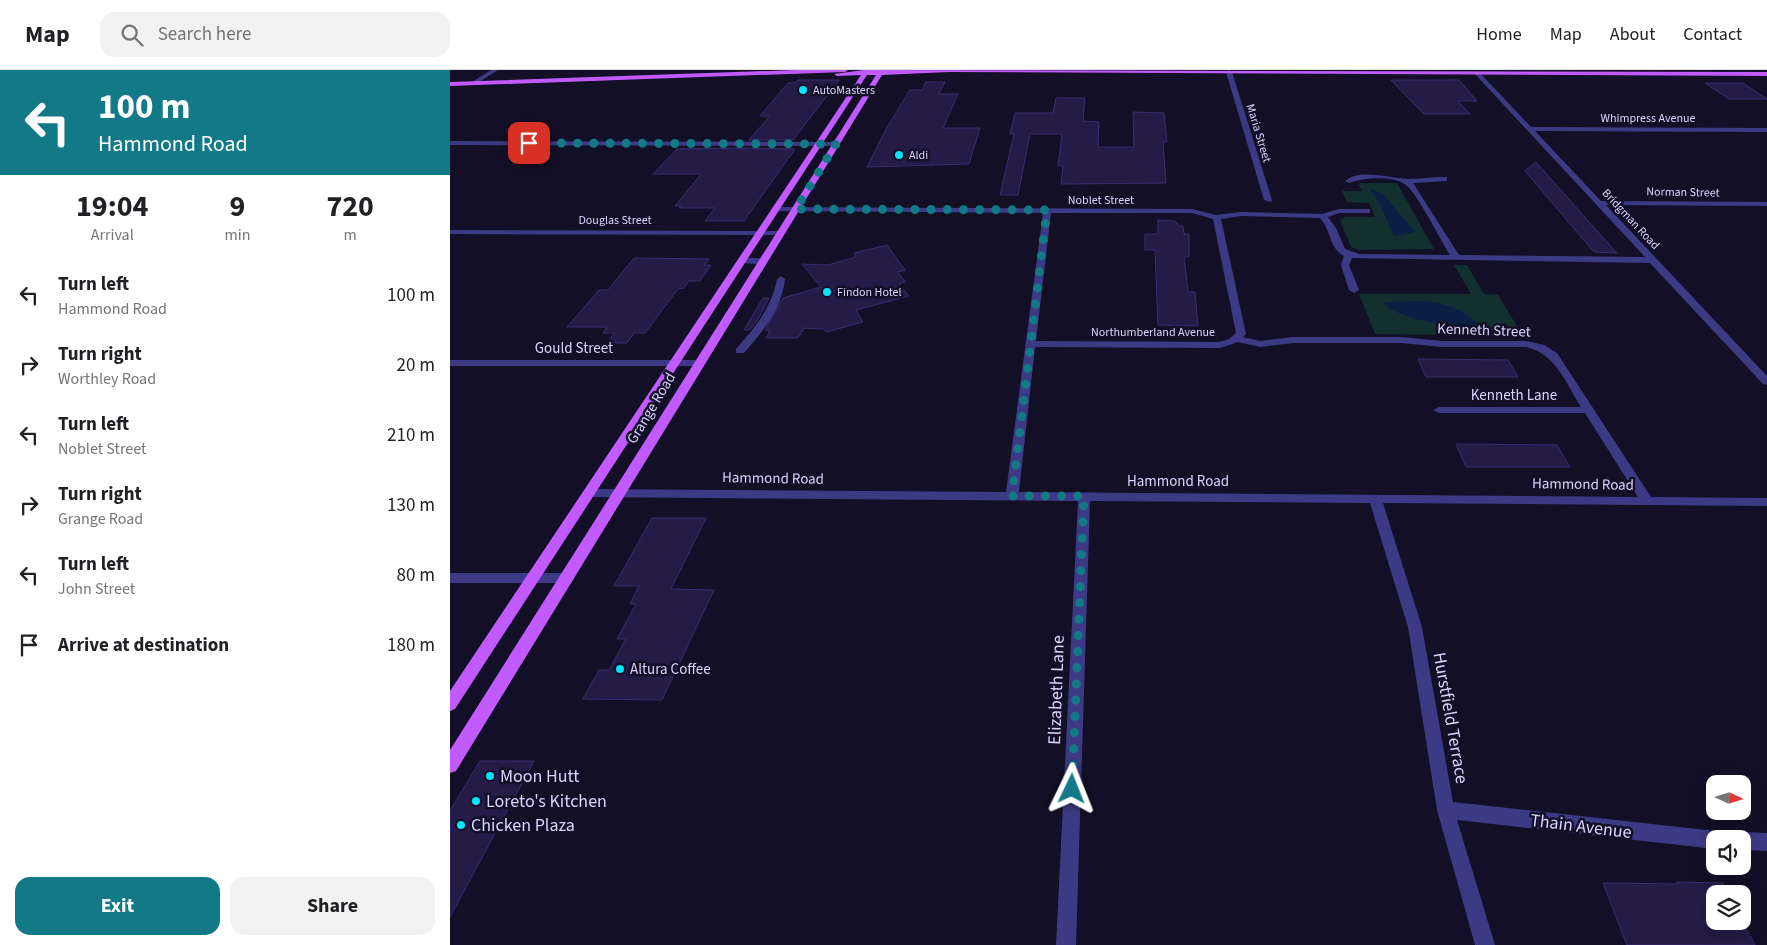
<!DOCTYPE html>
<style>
body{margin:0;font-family:"Source Sans 3",sans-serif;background:#f2f2f2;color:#202124;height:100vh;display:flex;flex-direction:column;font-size:19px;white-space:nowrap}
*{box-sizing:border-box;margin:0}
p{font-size:16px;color:#757577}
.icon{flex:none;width:28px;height:28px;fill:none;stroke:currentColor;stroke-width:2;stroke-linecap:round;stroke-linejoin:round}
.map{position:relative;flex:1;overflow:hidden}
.side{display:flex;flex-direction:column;background:#fff;width:450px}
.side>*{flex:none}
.banner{background:#127987;color:#fff;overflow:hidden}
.needle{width:32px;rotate:94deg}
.buttons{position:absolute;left:1256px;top:705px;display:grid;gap:10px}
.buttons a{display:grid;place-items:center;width:45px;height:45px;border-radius:10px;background:#fff;box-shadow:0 5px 20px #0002;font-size:25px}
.pin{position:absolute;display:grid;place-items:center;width:42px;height:42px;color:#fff;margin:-21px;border-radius:10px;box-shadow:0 2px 8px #0006}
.me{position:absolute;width:55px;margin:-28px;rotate:2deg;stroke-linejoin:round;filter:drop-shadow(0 0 4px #0008)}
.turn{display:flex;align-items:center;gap:18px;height:105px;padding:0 15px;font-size:22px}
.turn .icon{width:65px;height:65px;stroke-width:2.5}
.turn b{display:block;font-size:35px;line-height:42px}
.eta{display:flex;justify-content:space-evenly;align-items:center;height:85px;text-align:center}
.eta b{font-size:30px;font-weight:700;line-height:35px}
.primary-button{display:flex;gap:10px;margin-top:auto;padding:10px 15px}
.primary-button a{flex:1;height:58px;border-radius:15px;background:#127987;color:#fff;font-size:20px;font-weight:700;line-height:58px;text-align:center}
.primary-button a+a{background:#f2f2f2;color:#202124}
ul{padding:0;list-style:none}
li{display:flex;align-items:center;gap:15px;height:70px;padding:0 15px}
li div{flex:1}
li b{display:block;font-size:19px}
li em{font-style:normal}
header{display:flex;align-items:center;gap:30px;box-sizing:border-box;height:70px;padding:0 25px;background:#fff;border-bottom:1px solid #e0e0e0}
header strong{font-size:24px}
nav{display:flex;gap:28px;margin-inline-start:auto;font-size:18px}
.search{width:350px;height:45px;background:#f2f2f2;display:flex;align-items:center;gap:12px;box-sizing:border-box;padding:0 18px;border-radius:15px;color:#757577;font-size:19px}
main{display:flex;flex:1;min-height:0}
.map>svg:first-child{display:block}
</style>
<header>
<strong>Map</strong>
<div class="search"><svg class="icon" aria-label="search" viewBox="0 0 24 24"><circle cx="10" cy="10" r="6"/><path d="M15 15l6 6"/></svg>Search here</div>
<nav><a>Home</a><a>Map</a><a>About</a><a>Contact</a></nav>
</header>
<main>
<section class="side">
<div class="banner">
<div class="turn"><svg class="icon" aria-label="left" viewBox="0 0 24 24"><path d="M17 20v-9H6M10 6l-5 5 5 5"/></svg><div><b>100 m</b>Hammond Road</div></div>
</div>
<div class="eta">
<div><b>19:04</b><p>Arrival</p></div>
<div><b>9</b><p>min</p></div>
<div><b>720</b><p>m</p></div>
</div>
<ul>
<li><svg class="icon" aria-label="left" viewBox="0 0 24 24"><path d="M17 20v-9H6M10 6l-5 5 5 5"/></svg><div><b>Turn left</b><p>Hammond Road</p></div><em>100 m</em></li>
<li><svg class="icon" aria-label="right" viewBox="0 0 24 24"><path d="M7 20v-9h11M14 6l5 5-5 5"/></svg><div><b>Turn right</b><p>Worthley Road</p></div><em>20 m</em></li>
<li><svg class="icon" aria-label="left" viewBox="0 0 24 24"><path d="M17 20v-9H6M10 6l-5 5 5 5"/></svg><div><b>Turn left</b><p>Noblet Street</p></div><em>210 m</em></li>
<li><svg class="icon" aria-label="right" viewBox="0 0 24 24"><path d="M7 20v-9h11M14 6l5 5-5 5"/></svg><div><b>Turn right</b><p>Grange Road</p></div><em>130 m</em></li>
<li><svg class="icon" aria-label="left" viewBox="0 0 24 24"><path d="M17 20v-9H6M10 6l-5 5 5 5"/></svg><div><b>Turn left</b><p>John Street</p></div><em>80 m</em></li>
<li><svg class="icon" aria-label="arrive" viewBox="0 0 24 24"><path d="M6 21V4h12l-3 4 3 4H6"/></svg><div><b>Arrive at destination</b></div><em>180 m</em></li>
</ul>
<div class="primary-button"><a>Exit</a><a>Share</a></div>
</section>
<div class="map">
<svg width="1317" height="875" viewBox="0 0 1317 875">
<rect width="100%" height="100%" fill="#130f26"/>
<!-- green -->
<path fill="#12302f" d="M910 113H947L984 179 909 180 901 177 890 150 895 147H925L919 133 897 132 892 121H912L909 115Z
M1004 195H1017L1034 224 1048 225 1073 266 925 264 909 224H1021Z"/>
<!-- water -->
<path fill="#0a1f44" d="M920 119 933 124 965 162 944 166 932 138Z
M974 231C994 233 1014 239 1028 254 1005 259 948 250 932 232Z"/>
<!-- building -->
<path fill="#241b47" stroke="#3b2d73" d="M348 10H389L343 70H299L320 46H310L338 13H345Z
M941 10H1009L1027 31H1008L1020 44H974Z
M476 12H495L489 24H508L493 58H530L519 94 417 97 436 59 460 20H472Z
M1255 13H1293L1317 29H1279Z
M606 28H635L633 51 649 52 648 77H684L683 42 714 43 717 72H713L716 113 611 114 613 96H608L612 64H580L568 125H550L564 64H560L565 43H603Z
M292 78 345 79 294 151H255L265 138H229L231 135 225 136 251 104H203L227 79Z
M1086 92 1132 144 1167 183 1144 182 1075 101Z
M708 150 725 151 729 156H733L734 164H739V187H734L738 222H745L748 256 708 255 705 180H695V164H708Z
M437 175 455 200 448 202 455 212 449 214 459 226 406 240 413 252 376 262 374 259 354 258 348 268H316L320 260H315L333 228 371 217 352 194 378 195 406 187 404 183Z
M184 188 259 189 254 195H261L250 211H239L234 218 228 219 195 263H184L177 273H157L165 263H153L157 257H117L149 220H158Z
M313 228H319L310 246 300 260H294Z
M968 289 1058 290 1068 307H976Z
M1006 374 1107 375 1120 397H1016Z
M202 448H256L221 519 264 520 212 630 133 629 149 600H159L176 569H167L186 534H180L189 516H164Z
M30 691H84L0 847V741Z
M1227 812 1273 813 1279 824H1265V851H1292L1305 875H1177L1153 813 1228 814Z"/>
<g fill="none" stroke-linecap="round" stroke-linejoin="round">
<!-- minor -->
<path fill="#3d3a85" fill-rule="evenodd" d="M41 0H48L26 14H22V12Z
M779 0 782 2 822 130 821 132 814 130 776 2Z
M1025 2H1029L1081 57 1317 58V62L1085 61 1151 131 1317 132V136L1156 135 1317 306V315L1313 314 1200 193 902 188 899 195 909 220 904 223 899 220 891 195 894 186C879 178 881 160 870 148L791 146 771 149 796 264 793 267 810 271 843 267H951L993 271H1076L1094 275 1107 283 1201 427 1317 428V436L933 433 972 557 1003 732 1265 761 1271 764 1273 769H1265V779L1007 750 1045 875H1025L987 740 958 557 920 433 640 431 626 875H606L628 431 139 427 133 423 139 419 556 422 593 143 322 141V137H325L742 139 766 145 791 142 872 144 889 139H920V143H889L878 147 886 158 895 179 909 184 1000 185C991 171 967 123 956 115 943 105 913 108 899 113L895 111C908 98 941 108 958 109 970 109 982 107 994 107H997V111L963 113 1009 185 1195 187 1025 4ZM601 143H742L763 149 786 263 779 269 769 272 586 271ZM788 272 810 277 843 273H951L993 277H1076C1105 283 1116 313 1131 337H989L983 340 989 343H1135L1188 427 569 422 585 277 770 278Z
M0 71 386 72 389 74 386 76 0 75Z
M0 160 330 161 334 163 330 165 0 164Z
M291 188H312L316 191 312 194 288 193 287 191Z
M331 206 335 209C332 239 313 261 294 283H286V279C305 258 322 237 327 209Z
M0 290H248L253 293 248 296H0Z
M0 503H117L122 504 124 508 122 512 117 513H0Z
M1292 762 1317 763V781L1292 780V769H1284L1286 765Z"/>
<!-- major -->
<path fill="#c25bff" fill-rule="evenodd" d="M346 0H398L395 2 0 16V12Z
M414 0 1317 2V6L499 2 432 5 6 701 0 703V680L426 5H417L5 639 0 641V621L411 5 387 6 384 4Z"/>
</g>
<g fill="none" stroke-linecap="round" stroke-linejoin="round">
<!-- route -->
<path stroke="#127987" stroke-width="9" stroke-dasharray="0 16.2" d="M79 73 386 74 346 139 597 140 562 426H634L622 719"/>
</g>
<!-- markers -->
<g fill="#00e5ff" stroke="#130f26" stroke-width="2">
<circle cx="353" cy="20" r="5"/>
<circle cx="449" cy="85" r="5"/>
<circle cx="377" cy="222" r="5"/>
<circle cx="170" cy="599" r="5"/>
<circle cx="40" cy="706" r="5"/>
<circle cx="26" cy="731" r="5"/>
<circle cx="11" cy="755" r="5"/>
</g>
<g text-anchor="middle" stroke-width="5" stroke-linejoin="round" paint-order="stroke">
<!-- far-poi labels -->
<g font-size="12" fill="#d9d4ff" stroke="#130f26" text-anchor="start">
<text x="363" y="24">AutoMasters</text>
<text x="459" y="89">Aldi</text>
<text x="387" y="226">Findon Hotel</text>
</g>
<!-- far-street labels -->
<g font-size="12" fill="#d9d4ff" stroke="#130f26">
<text x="1198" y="52">Whimpress Avenue</text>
<text transform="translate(809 63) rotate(73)" y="4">Maria Street</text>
<text transform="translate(1233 122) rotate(1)" y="4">Norman Street</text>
<text x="651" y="134">Noblet Street</text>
<text transform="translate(1181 149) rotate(47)" y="4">Bridgman Road</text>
<text x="165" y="154">Douglas Street</text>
<text x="703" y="266">Northumberland Avenue</text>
</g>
<!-- street labels -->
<g font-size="15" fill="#d9d4ff" stroke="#130f26">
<text transform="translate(1034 260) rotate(2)" y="5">Kenneth Street</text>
<text x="124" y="283">Gould Street</text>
<text x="1064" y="330">Kenneth Lane</text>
<text transform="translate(201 338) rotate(-59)" y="5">Grange Road</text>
<text transform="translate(323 408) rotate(1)" y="5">Hammond Road</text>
<text x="728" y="416">Hammond Road</text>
<text transform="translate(1133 414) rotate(1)" y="5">Hammond Road</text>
</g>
<!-- poi labels -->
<g font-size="15" fill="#d9d4ff" stroke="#130f26" text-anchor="start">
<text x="180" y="604">Altura Coffee</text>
</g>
<!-- near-street labels -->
<g font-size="18" fill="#d9d4ff" stroke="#130f26">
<text transform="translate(606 620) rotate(-88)" y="6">Elizabeth Lane</text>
<text transform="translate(1001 648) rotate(80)" y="6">Hurstfield Terrace</text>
<text transform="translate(1131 756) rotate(7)" y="6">Thain Avenue</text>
</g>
<!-- near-poi labels -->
<g font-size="18" fill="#d9d4ff" stroke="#130f26" text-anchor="start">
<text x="50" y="712">Moon Hutt</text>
<text x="36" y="737">Loreto's Kitchen</text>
<text x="21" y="761">Chicken Plaza</text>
</g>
</g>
</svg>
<div class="buttons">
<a><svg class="needle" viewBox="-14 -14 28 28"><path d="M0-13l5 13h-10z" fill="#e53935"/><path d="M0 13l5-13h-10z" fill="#757577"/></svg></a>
<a><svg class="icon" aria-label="sound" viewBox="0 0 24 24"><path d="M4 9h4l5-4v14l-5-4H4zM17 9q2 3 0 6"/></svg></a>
<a><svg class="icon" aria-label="layers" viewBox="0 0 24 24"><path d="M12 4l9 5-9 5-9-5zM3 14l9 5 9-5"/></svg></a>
</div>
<div class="pin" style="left:79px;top:73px;background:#d93025"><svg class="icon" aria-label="arrive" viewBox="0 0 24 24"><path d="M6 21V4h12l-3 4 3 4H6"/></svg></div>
<svg class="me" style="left:622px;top:719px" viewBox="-20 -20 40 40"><path d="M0-17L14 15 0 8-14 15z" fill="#127987" stroke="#fff" stroke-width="4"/></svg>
</div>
</main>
